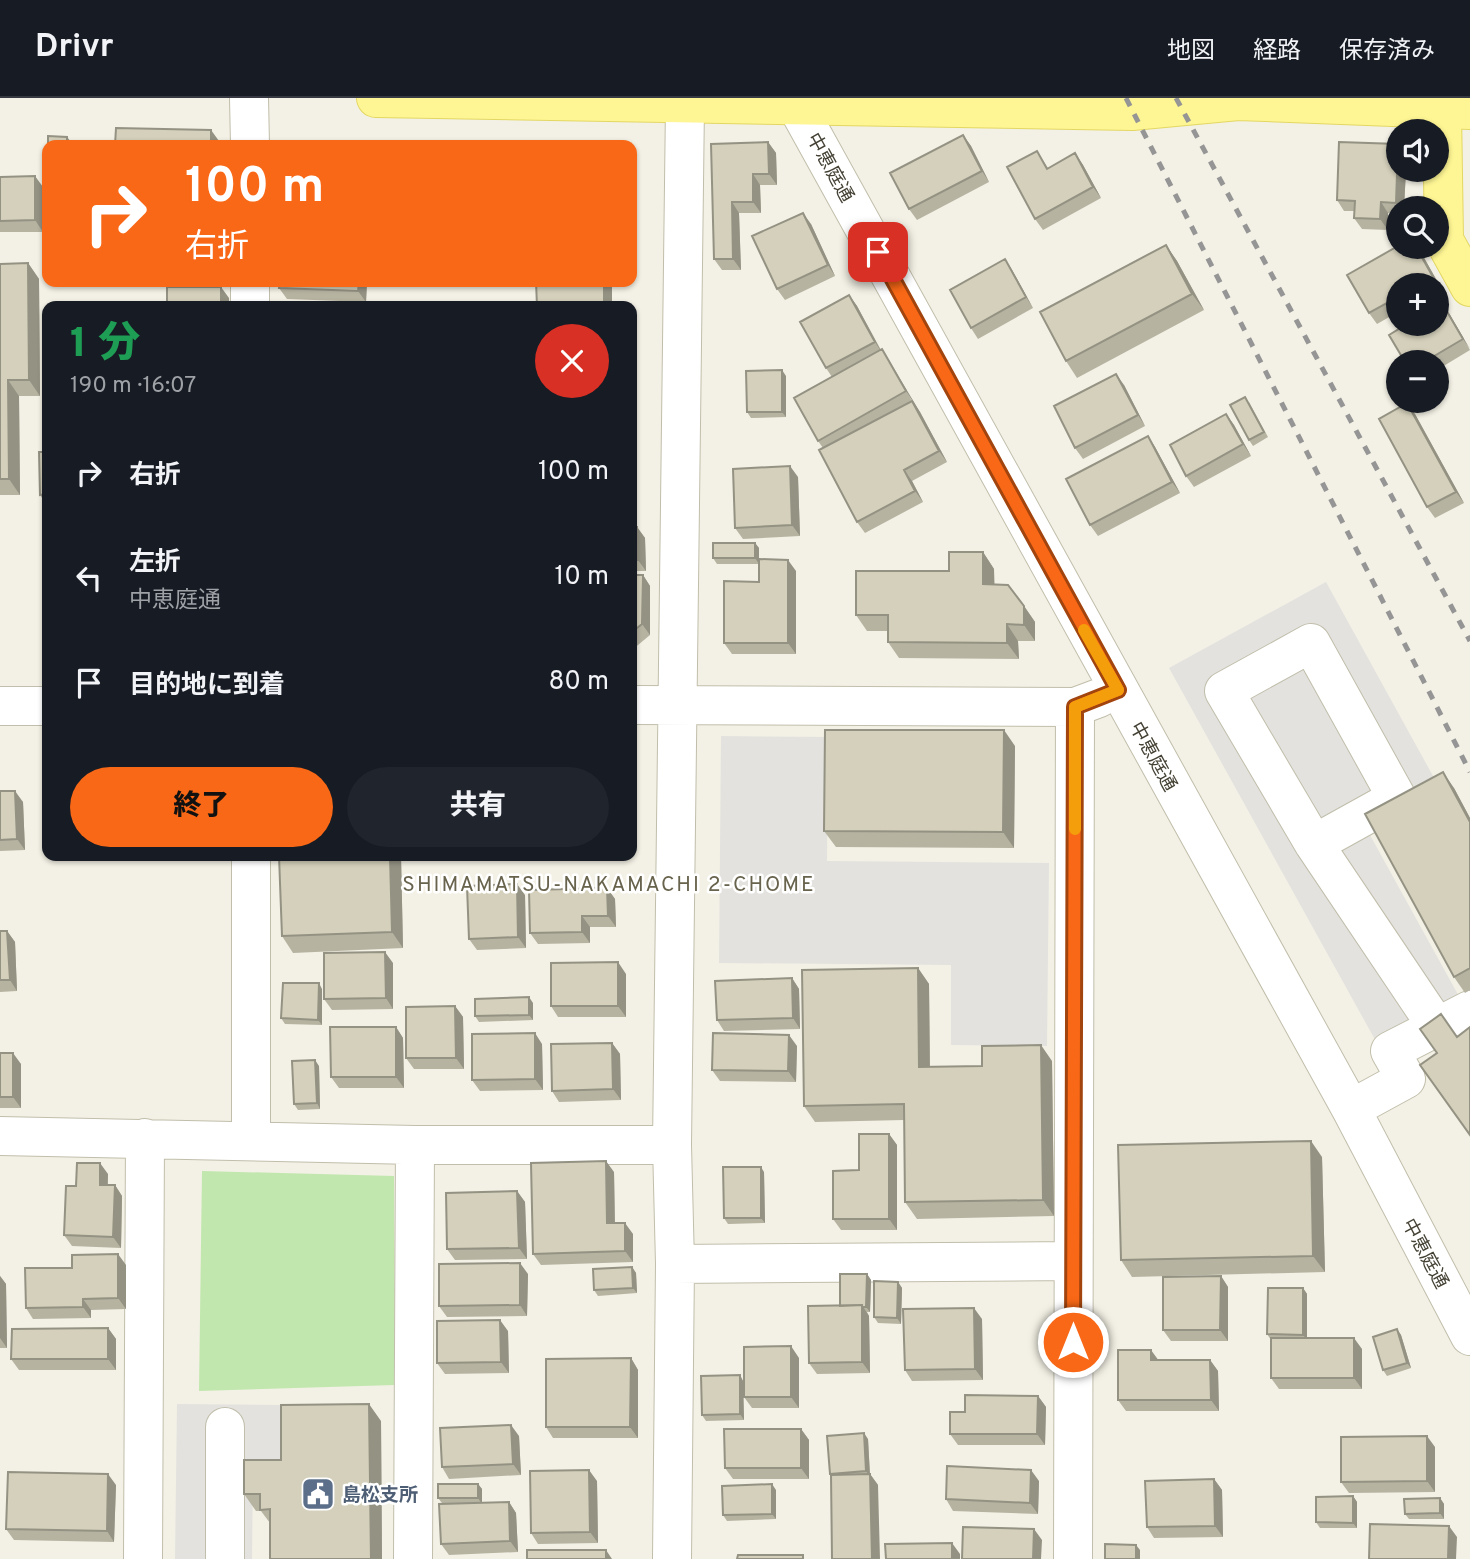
<!DOCTYPE html>
<html lang="ja">
<meta charset="utf-8">
<style>
body{margin:0;font-family:Overpass,"Noto Sans JP",sans-serif;background:#20242c;color:#f1f3f6;height:100vh;display:flex;flex-direction:column;font-size:26px;white-space:nowrap}
*{box-sizing:border-box;margin:0}
p{font-size:23px;color:#9ea1a6}
.icon{flex:none;width:38px;height:38px;fill:none;stroke:currentColor;stroke-width:2;stroke-linecap:round;stroke-linejoin:round}
.map{position:relative;flex:1;overflow:hidden}
.sheet{position:absolute;left:42px;top:203px;width:595px;height:560px;display:flex;flex-direction:column;background:#171b24;border-radius:14px;box-shadow:0 2px 5px #0004}
.sheet>*{flex:none}
.banner{position:absolute;left:42px;top:42px;width:595px;height:147px;border-radius:14px;box-shadow:0 2px 5px #0004;background:#f96816;color:#fff;overflow:hidden}
.controls{position:absolute;left:1386px;top:21px;display:grid;gap:14px}
.controls a{display:grid;place-items:center;width:63px;height:63px;border-radius:50%;background:#171b24;box-shadow:0 2px 5px #0004;font-size:35px}
.pin{position:absolute;display:grid;place-items:center;width:60px;height:60px;color:#fff;margin:-30px;border-radius:14px;box-shadow:0 4px 10px #0006}
.me{position:absolute;width:77px;margin:-38px;rotate:0deg;stroke-linejoin:round;filter:drop-shadow(0 0 5px #0008)}
.turn{display:flex;align-items:center;gap:24px;height:147px;padding:0 28px;font-size:32px}
.turn .icon{width:91px;height:91px;stroke-width:2.5}
.turn b{display:block;font-size:49px;line-height:60px}
.round{display:grid;place-items:center;flex:none;width:74px;height:74px;border-radius:37px;background:#20242c}
.headline{display:flex;align-items:center;justify-content:space-between;height:119px;padding:0 28px}
h1{font-size:42px;font-weight:800;line-height:52px;color:#1e9e55}
.action{display:flex;gap:14px;margin-top:auto;padding:14px 28px}
.action a{flex:1;height:80px;border-radius:42px;background:#f96816;color:#111;font-size:28px;font-weight:800;line-height:80px;text-align:center}
.action a+a{background:#20242c;color:#f1f3f6}
ul{padding:0;list-style:none}
li{display:flex;align-items:center;gap:21px;height:105px;padding:0 28px}
li div{flex:1}
li b{display:block;font-size:26px}
li em{font-style:normal}
header{display:flex;align-items:center;gap:42px;box-sizing:border-box;height:98px;padding:0 35px;background:#171b24;border-bottom:2px solid #363941}
header strong{font-size:33px}
nav{display:flex;gap:38px;margin-inline-start:auto;font-size:24px}
.map>svg:first-child{display:block}
</style>
<header>
<strong>Drivr</strong>
<nav><a>地図</a><a>経路</a><a>保存済み</a></nav>
</header>
<div class="map">
<svg width="1470" height="1461" viewBox="0 0 1470 1461">
<rect width="100%" height="100%" fill="#f3f1e5"/>
<!-- green -->
<path fill="#c1e7ae" d="M202 1073 394 1078 395 1287 199 1293Z"/>
<!-- parking -->
<path fill="#e3e2de" d="M1326 484 1438 687 1365 728 1461 902 1378 947 1169 570Z
M721 638 828 639 827 763 1049 765 1047 948 951 947V867L719 865Z
M177 1306 284 1307 283 1366H253L252 1461H175Z"/>
<g fill="none" stroke-linecap="round" stroke-linejoin="round">
<defs>
<path id="minor" d="M249 0 250 47
M795 5 1351 1011 1470 1238
M250 184V208
M632 607 1075 609 1099 600
M0 608H47
M1314 746 1397 700 1311 545 1224 593 1314 746 1437 929
M1351 1011 1406 981 1390 953 1470 912
M0 1038 415 1047H672
M251 1042V758
M675 1166 1072 1163
M143 1461 145 1040
M225 1461V1329
M413 1461 415 1047
M672 1461 675 1166 672 1047 685 6
M1073 1461 1075 609"/>
<path id="major" d="M376 0 1132 13 1238 3 1470 12
M1442 12 1444 142 1470 189"/>
</defs>
<!-- minor casing -->
<use href="#minor" stroke="#c1beab" stroke-width="40"/>
<!-- major casing -->
<use href="#major" stroke="#e3d763" stroke-width="40"/>
<!-- minor -->
<use href="#minor" stroke="#fff" stroke-width="38"/>
<!-- major -->
<use href="#major" stroke="#fef694" stroke-width="38"/>
<!-- rail -->
<path stroke="#959595" stroke-width="5" stroke-dasharray="9 9" stroke-linecap="butt" d="M1126 0 1470 674
M1176 0 1470 543"/>
</g>
<!-- wall -->
<path fill="#b6b3a1" d="M963 37 971 48 989 84 917 122 909 111Z
M768 44 776 55 777 87H760L761 115H739L741 172H722L714 161 711 46Z
M1037 53 1048 70 1075 55 1083 67 1101 100 1043 132 1035 121Z
M1398 72H1406L1404 110H1398V116L1388 115V132L1362 131 1354 120V113H1344L1337 102Z
M0 79 43 89V134H0Z
M811 126 835 178 785 202 777 191Z
M1166 147 1177 163 1204 212 1077 280 1066 263Z
M1398 149H1418L1441 190 1437 193V187H1398V214L1377 226 1369 215Z
M1005 161 1012 172 1033 210 978 241 971 230Z
M28 165 39 181 40 298H19L20 397H0V166Z
M367 184 366 204 287 201 279 190Z
M849 197 857 208 881 252 882 251 889 262 912 303 920 314 947 364 912 383 923 404 865 435 857 424 823 350 818 343 832 279 826 270Z
M1442 205 1450 217 1470 252 1437 272V264H1405Z
M786 278V319L751 320 747 314Z
M1124 287 1145 328 1083 361 1075 350Z
M1249 304 1268 339 1253 348 1249 342Z
M1226 316 1234 327 1251 358 1194 389 1186 378Z
M1415 316 1464 405 1435 420 1427 409Z
M1148 338 1155 349 1180 395 1098 438 1090 427Z
M47 354V407L40 397Z
M798 379 800 438 743 441 735 430Z
M632 429H637L645 440 646 473H632Z
M755 445 759 450V461L796 473V556H732L724 545 759 484V466H717L713 460Z
M983 454 994 471V486L1024 508 1035 524V543H1018L1019 561 899 560 888 544V533H867L856 517 949 473Z
M632 477H643L650 488V537L632 552Z
M1015 648 1014 750 836 749 824 733Z
M1454 690 1470 720V892L1465 895 1454 879Z
M0 693 23 704 25 752 0 753Z
M279 758H401L403 850 293 855 282 838Z
M607 790 615 801 616 829H590V845L538 846 530 835Z
M525 797 526 850 477 852 469 841Z
M0 833H7L15 844 17 893 0 894Z
M393 865V911L332 912 324 901Z
M918 870 929 886 930 969 982 968 1052 963 1054 1118 917 1121 905 1104 904 1022 815 1024 804 1008Z
M626 876V919H558L551 908Z
M792 880 799 891 800 931 724 933 717 922Z
M322 891V927L285 926 281 920Z
M533 905V922L479 924 475 918Z
M455 908 463 919 464 971H414L406 960Z
M396 929 403 940 404 990H339L331 979Z
M612 945 620 956 621 1002 559 1004 552 993Z
M542 946 543 992 480 993 472 982Z
M797 948 796 984 720 983 712 972Z
M0 955 21 966V1010H0Z
M319 968 320 1011 298 1012 294 1006Z
M889 1036 897 1047V1132H841L833 1121 859 1072Z
M1322 1059 1325 1174 1132 1179 1121 1162Z
M614 1074 615 1125 633 1136V1164L541 1167 533 1156Z
M764 1074 765 1125 728 1126 724 1120Z
M108 1076V1087H115L122 1098 121 1150 72 1148 64 1137 76 1088Z
M517 1093 525 1104 527 1161 455 1162 447 1151Z
M126 1167V1211L91 1212V1220L33 1221 26 1210 72 1170Z
M632 1169 636 1175 637 1195 598 1198 594 1192Z
M528 1176 527 1218 447 1219 439 1208Z
M867 1176 871 1182 870 1214H867L869 1218 870 1275 817 1276 809 1265 840 1208Z
M0 1178 6 1186 7 1250H0Z
M1221 1178 1228 1189V1243H1171L1163 1232Z
M898 1184 902 1190 901 1226 878 1225 874 1219Z
M1303 1190 1307 1196V1240L1362 1251V1291H1279L1271 1280V1242L1267 1236Z
M982 1221 983 1282 912 1283 905 1272Z
M108 1230 116 1241V1272H19L11 1261Z
M1397 1231 1401 1237 1411 1270 1387 1278 1383 1272Z
M508 1233 509 1275 445 1276 437 1265Z
M631 1260 638 1272V1340H553L546 1329Z
M799 1260V1310H752L744 1299Z
M1210 1262 1218 1273 1219 1313H1126L1118 1302Z
M740 1277 743 1283 744 1322 706 1323 702 1317Z
M1038 1298 1046 1309 1045 1347H958L950 1336 965 1314Z
M381 1323 382 1461H270V1425L261 1413H256L244 1396 281 1362Z
M801 1331 809 1342V1381H733L725 1370Z
M519 1338 521 1377 449 1381 442 1369Z
M868 1341 870 1376 878 1387 831 1378 830 1376Z
M1435 1349V1394L1349 1395 1341 1384Z
M1214 1381 1222 1392 1223 1439 1154 1440 1147 1429Z
M597 1383 598 1445 538 1446 531 1435Z
M1039 1383 1038 1416 953 1413 946 1401Z
M478 1386 482 1391V1405L509 1404 516 1415 518 1454 449 1457 441 1446 460 1406 442 1405 438 1400Z
M116 1387 114 1444 14 1442 6 1431Z
M776 1392V1421L727 1423 723 1417Z
M1353 1398 1357 1404V1430H1320L1316 1424Z
M1440 1400 1444 1406V1421H1409L1405 1416Z"/>
<!-- shaded-wall -->
<path fill="#949283" d="M211 32 219 43V47H211Z
M963 37 971 48 989 84 982 73Z
M67 39 71 44V47H67Z
M768 44 776 55 777 87 769 76Z
M1398 48V72H1406L1404 110H1400L1396 105Z
M1075 55 1083 67 1101 100 1093 89Z
M753 76 760 87 761 115 753 104Z
M35 78 43 89V134L35 122Z
M732 104 739 115 741 172 733 161Z
M1381 104 1388 115V132L1380 121Z
M803 115 811 126 835 178 828 167Z
M1166 147 1177 163 1204 212 1192 196Z
M1416 149H1418L1441 190 1433 179Z
M1005 161 1012 172 1033 210 1026 199Z
M28 165 39 181 40 298 29 282Z
M359 184H367L366 204 358 193Z
M604 184H608L612 189V208H604Z
M221 189 229 200V208H221Z
M849 197 857 208 882 255 875 244Z
M1442 205 1450 217 1470 251 1463 241Z
M882 251 920 314 947 364 939 353 913 304 906 293Z
M782 272 786 278V319L782 314Z
M1116 276 1124 287 1145 328 1138 317Z
M8 282 19 298 20 397 9 381Z
M1407 305 1415 316 1464 405 1456 394Z
M1226 316 1234 327 1251 358 1243 346Z
M1148 338 1155 349 1180 395 1172 384Z
M790 368 798 379 800 438 792 427Z
M904 372 912 383 923 404 915 393Z
M637 429 645 440 646 473 638 462Z
M755 445 759 450V466L755 460Z
M983 454 994 471 995 502 983 486Z
M788 462 796 473V556L788 545Z
M643 477 650 488V537L642 526Z
M1024 508 1035 524V543L1024 527Z
M1007 526 1018 543 1019 561 1007 545Z
M1004 632 1015 648 1014 750 1003 734Z
M1443 674 1454 690 1470 720V724Z
M15 693 23 704 25 752 17 741Z
M390 758H401L403 850 392 834Z
M517 786 525 797 526 850 518 839Z
M607 790 615 801 616 829 608 818Z
M582 818 590 829V845L582 834Z
M7 833 15 844 17 893 10 882Z
M385 854 393 865V911L386 900Z
M618 864 626 876V919L618 908Z
M918 870 929 886 930 985 919 969Z
M792 880 799 891 800 931 793 920Z
M319 885 322 891V927L318 922Z
M529 899 533 905V922L529 917Z
M455 908 463 919 464 971 456 960Z
M396 929 403 940 404 990 396 979Z
M535 935 542 946 543 992 535 981Z
M789 937 797 948 796 984 788 973Z
M612 945 620 956 621 1002 613 991Z
M1041 947 1052 963 1054 1118 1043 1102Z
M13 955 21 966V1010L13 999Z
M315 962 319 968 320 1011 317 1005Z
M889 1036 897 1047V1132L889 1121Z
M1311 1043 1322 1059 1325 1174 1313 1158Z
M606 1063 614 1074 615 1136 607 1125Z
M100 1065 108 1076 107 1098 100 1087Z
M761 1069 764 1074 765 1125 761 1120Z
M115 1087 122 1098 121 1150 113 1139Z
M517 1093 525 1104 527 1161 519 1150Z
M625 1125 633 1136V1164L625 1153Z
M118 1156 126 1167V1211L118 1200Z
M520 1165 528 1176 527 1218 520 1207Z
M632 1169 636 1175 637 1195 633 1190Z
M867 1176 871 1182 870 1214 866 1209Z
M0 1178 6 1186 7 1250 0 1240Z
M1221 1178 1228 1189V1243L1220 1232Z
M898 1184 902 1190 901 1226 897 1220Z
M1303 1190 1307 1196V1242L1303 1237Z
M83 1201 91 1212V1220L83 1209Z
M862 1207 869 1218 870 1275 862 1264Z
M974 1210 982 1221 983 1282 975 1271Z
M500 1222 508 1233 509 1275 501 1264Z
M108 1230 116 1241V1272L108 1261Z
M1397 1231 1401 1237 1411 1270 1407 1265Z
M1354 1240 1362 1251V1291L1354 1280Z
M791 1248 799 1260V1310L791 1299Z
M1151 1252 1159 1263 1151 1262Z
M631 1260 638 1272V1340L630 1329Z
M1210 1262 1218 1273 1219 1313 1211 1302Z
M740 1277 743 1283 744 1322 740 1316Z
M1038 1298 1046 1309 1045 1347 1037 1336Z
M369 1306 381 1323 382 1461H371Z
M511 1327 519 1338 521 1377 513 1366Z
M801 1331 809 1342V1381L801 1370Z
M864 1335 868 1341 870 1379 866 1373Z
M1427 1338 1435 1349V1394L1427 1383Z
M589 1372 597 1383 598 1445 590 1434Z
M1031 1372 1039 1383 1038 1416 1030 1405Z
M108 1376 116 1387 114 1444 107 1433Z
M870 1376 878 1387 880 1461H872Z
M1214 1381 1222 1392 1223 1439 1215 1428Z
M478 1386 482 1391V1406L478 1400Z
M772 1386 776 1392V1421L772 1416Z
M1353 1398 1357 1404V1430L1353 1425Z
M1440 1400 1444 1406V1421L1440 1415Z
M509 1404 516 1415 518 1454 510 1443Z
M1449 1428 1457 1439 1456 1461H1448Z
M1034 1431 1042 1442 1041 1461H1033Z
M952 1445 960 1456V1461H952Z
M1136 1447 1140 1452V1461H1136Z
M606 1452 612 1461H606Z"/>
<!-- building -->
<path fill="#d4d0bb" stroke="#949283" stroke-width="2" d="M116 30 211 32V47H115Z
M963 37 982 73 909 111 890 75Z
M48 38 67 39V47H48Z
M768 44 769 76H753V104H732L733 161H714L711 46Z
M1339 44 1398 46 1396 105 1381 104 1380 121 1354 120 1355 103 1337 102Z
M1037 53 1047 71 1075 55 1093 89 1035 121 1007 69Z
M35 78V122L0 123V79Z
M803 115 828 167 777 191 752 138Z
M1166 147 1192 196 1066 263 1040 214Z
M1398 148 1416 149 1433 179 1419 187H1398V199L1369 215 1347 177Z
M1005 161 1026 199 971 230 950 192Z
M28 165 29 282H8L9 381H0V166Z
M280 184H359L358 193 279 190Z
M536 184H604V208H537Z
M167 189H221V208H167Z
M849 197 875 244 826 270 800 224Z
M1442 205 1463 241 1424 264H1405L1389 237 1407 226H1437V208Z
M882 251 906 293 818 343 794 300Z
M782 272V314H747L746 273Z
M1116 276 1138 317 1075 350 1054 308Z
M1245 299 1264 334 1249 342 1230 307Z
M912 303 939 353 904 372 915 393 857 424 819 352Z
M1407 305 1456 394 1427 409 1379 321Z
M1226 316 1243 346 1186 378 1170 347Z
M1148 338 1172 384 1090 427 1066 381Z
M39 354H47V396L40 397Z
M790 368 792 427 735 430 733 371Z
M632 429H637L638 462H632Z
M713 445H755V460H713Z
M949 454H983V486L1008 487 1024 508V527L1007 526V545L888 544V517H856V473H949Z
M759 461 788 462V545H724V483L759 484Z
M632 477H643L642 526 632 534Z
M825 632H1004L1003 734 824 733Z
M1443 674 1470 724V870L1454 879 1365 716Z
M0 693H15L17 741 0 742Z
M279 758H390L392 834 282 838Z
M517 786 518 839 469 841 467 788Z
M607 790 608 818H582V834L530 835 529 792Z
M0 833H7L10 882H0Z
M385 854 386 900 324 901V855Z
M618 864V908H551V865Z
M918 870 919 969 982 968V948L1041 947 1043 1102 905 1104 904 1006 804 1008 802 872Z
M792 880 793 920 717 922 715 883Z
M283 885H319L318 922 281 920Z
M529 899V917L475 918V901Z
M455 908 456 960H406V909Z
M1441 916 1457 939 1470 929V1037L1420 967 1437 955 1420 931Z
M330 929H396V979H331Z
M535 935V981L472 982V936Z
M713 935 789 937 788 973 712 972Z
M612 945 613 991 552 993 551 946Z
M0 955H13V999H0Z
M315 962 317 1005 294 1006 292 963Z
M859 1036H889V1121H833V1073L859 1072Z
M1311 1043 1313 1158 1121 1162 1118 1047Z
M606 1063 607 1125H625V1153L533 1156 531 1065Z
M77 1065H100V1087H115L113 1139 64 1137 66 1088H76Z
M723 1069H761V1120H724Z
M517 1093 519 1150 447 1151 446 1095Z
M118 1156V1200L83 1201V1209L26 1210 25 1170H72V1157Z
M520 1165V1207L439 1208V1166Z
M632 1169 633 1190 594 1192 593 1171Z
M840 1176H867L866 1209H862V1207L840 1208Z
M1221 1178 1220 1232H1163V1179Z
M874 1183 898 1184 897 1220 874 1219Z
M1268 1190H1303V1237L1267 1236Z
M862 1207V1264L809 1265 808 1208Z
M974 1210 975 1271 905 1272 903 1211Z
M500 1222 501 1264 437 1265V1223Z
M108 1230V1261H11L12 1231Z
M1397 1231 1407 1265 1383 1272 1373 1239Z
M1271 1240H1354V1280H1271Z
M791 1248V1299H744V1249Z
M1118 1252H1151V1262H1210L1211 1302H1118Z
M631 1260 630 1329H546V1261Z
M740 1277V1316L702 1317 701 1278Z
M965 1297 1038 1298 1037 1336H950V1314H965Z
M369 1306 371 1461H270V1411L260 1412V1396H244V1362H281V1307Z
M511 1327 513 1366 442 1369 440 1330Z
M724 1331H801V1370H725Z
M864 1335 866 1373 830 1376 827 1338Z
M1427 1338V1383L1341 1384V1339Z
M947 1368 1031 1372 1030 1405 946 1401Z
M589 1372 590 1434 531 1435 530 1373Z
M8 1374 108 1376 107 1433 6 1431Z
M870 1376 872 1461H832L831 1377Z
M1214 1381 1215 1428 1147 1429 1145 1383Z
M438 1386H478V1400H438Z
M772 1386V1416L723 1417 722 1388Z
M1353 1398V1425L1316 1424V1399Z
M1440 1400V1415L1405 1416 1404 1401Z
M509 1404 510 1443 441 1446 439 1406Z
M1370 1426 1449 1428 1448 1461H1369Z
M963 1429 1034 1431 1033 1461H962Z
M952 1445V1461H886L885 1446Z
M1105 1446 1136 1447V1461H1105Z
M527 1452H606V1461H527Z
M738 1457H803V1461H737Z"/>
<g fill="none" stroke-linecap="round" stroke-linejoin="round">
<defs>
<path id="route" d="M878 154 1118 592 1075 609 1073 1244"/>
</defs>
<!-- route casing -->
<use href="#route" stroke="#a2440e" stroke-width="18"/>
<!-- route -->
<use href="#route" stroke="#f96816" stroke-width="12"/>
<!-- slow -->
<path stroke="#f59e0b" stroke-width="12" d="M1075 731V609L1118 592 1084 532"/>
</g>
<!-- icons -->
<defs>
<symbol id="civic-square" viewBox="-11 -11 22 22"><rect x="-9" y="-9" width="18" height="18" rx="4" fill="#5c6f8a" stroke="#fff"/><path d="M-.6-6.5H3V-4.5H.6V-3L4-1V1h2V6H-6V1h2V-1L-.6-3ZM-1.2 2.5V6h2.4V2.5Z" fill="#fff"/></symbol>
</defs>
<g fill-rule="evenodd">
<use href="#civic-square" x="299" y="1377" width="38" height="38"/>
</g>
<g text-anchor="middle" stroke-width="5" stroke-linejoin="round" paint-order="stroke">
<!-- street labels -->
<g font-size="19" fill="#454235" stroke="#fff">
<text transform="translate(831 69) rotate(61)" y="7">中恵庭通</text>
<text transform="translate(1154 658) rotate(61)" y="7">中恵庭通</text>
<text transform="translate(1426 1155) rotate(62)" y="7">中恵庭通</text>
</g>
<!-- service labels -->
<g font-size="19" font-weight="bold" fill="#4e5e75" stroke="#fff" text-anchor="start">
<text x="342" y="1403">島松支所</text>
</g>
<!-- neighbourhood labels -->
<g font-size="21" letter-spacing="2" fill="#68634c" stroke="#fff">
<text x="609" y="793">SHIMAMATSU-NAKAMACHI 2-CHOME</text>
</g>
</g>
</svg>
<div class="controls">
<a><svg class="icon" aria-label="sound" viewBox="0 0 24 24"><path d="M4 9h4l5-4v14l-5-4H4zM17 9q2 3 0 6"/></svg></a>
<a><svg class="icon" aria-label="search" viewBox="0 0 24 24"><circle cx="10" cy="10" r="6"/><path d="M15 15l6 6"/></svg></a>
<a>+</a>
<a>−</a>
</div>
<div class="pin" style="left:878px;top:154px;background:#d93025"><svg class="icon" aria-label="arrive" viewBox="0 0 24 24"><path d="M6 21V4h12l-3 4 3 4H6"/></svg></div>
<svg class="me" style="left:1073px;top:1244px" viewBox="-20 -20 40 40"><circle r="17" fill="#f96816" stroke="#fff" stroke-width="3"/><path d="M0-11L8 9 0 5-8 9z" fill="#fff"/></svg>
<div class="banner">
<div class="turn"><svg class="icon" aria-label="right" viewBox="0 0 24 24"><path d="M7 20v-9h11M14 6l5 5-5 5"/></svg><div><b>100 m</b>右折</div></div>
</div>
<section class="sheet">
<div class="headline"><div><h1>1 分</h1><p>190 m · 16:07</p></div><a class="round" style="background:#d93025;color:#fff"><svg class="icon" aria-label="close" viewBox="0 0 24 24"><path d="M6 6l12 12M18 6L6 18"/></svg></a></div>
<ul>
<li><svg class="icon" aria-label="right" viewBox="0 0 24 24"><path d="M7 20v-9h11M14 6l5 5-5 5"/></svg><div><b>右折</b></div><em>100 m</em></li>
<li><svg class="icon" aria-label="left" viewBox="0 0 24 24"><path d="M17 20v-9H6M10 6l-5 5 5 5"/></svg><div><b>左折</b><p>中恵庭通</p></div><em>10 m</em></li>
<li><svg class="icon" aria-label="arrive" viewBox="0 0 24 24"><path d="M6 21V4h12l-3 4 3 4H6"/></svg><div><b>目的地に到着</b></div><em>80 m</em></li>
</ul>
<div class="action"><a>終了</a><a>共有</a></div>
</section>
</div>
